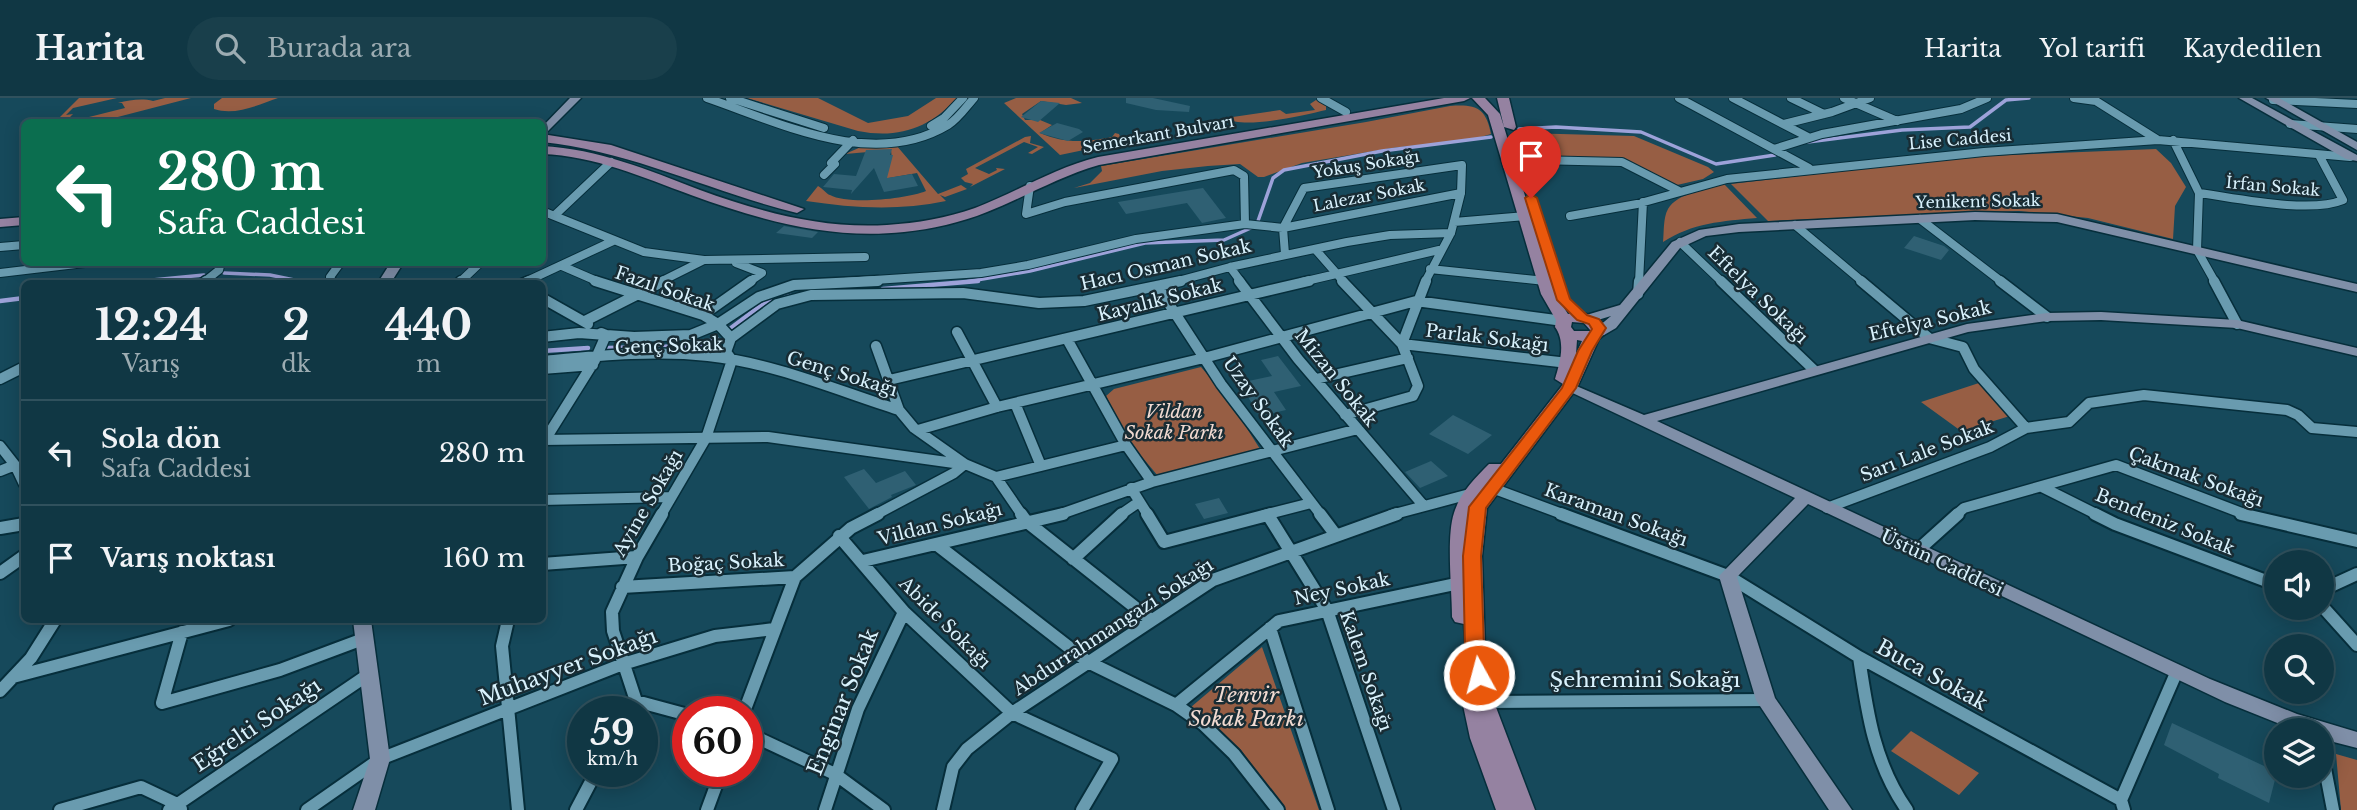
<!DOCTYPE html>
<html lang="tr">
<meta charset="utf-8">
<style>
body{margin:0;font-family:"Libre Baskerville",serif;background:#193f4b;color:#f1f3f6;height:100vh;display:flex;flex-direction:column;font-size:26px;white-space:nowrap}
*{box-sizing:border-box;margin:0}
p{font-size:23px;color:#9cacb2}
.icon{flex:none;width:38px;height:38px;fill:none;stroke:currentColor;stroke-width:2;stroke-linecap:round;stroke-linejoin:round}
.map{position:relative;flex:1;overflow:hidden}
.panel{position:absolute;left:21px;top:182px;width:525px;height:343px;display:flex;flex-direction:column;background:#103744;border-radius:10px;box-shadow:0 4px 18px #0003,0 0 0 2px #30515d}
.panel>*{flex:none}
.guide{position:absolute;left:21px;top:21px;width:525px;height:147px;border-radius:10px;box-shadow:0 4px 18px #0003,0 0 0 2px #30515d;background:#0b6e4f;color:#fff;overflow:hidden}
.fabs{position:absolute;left:2264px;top:452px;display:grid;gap:14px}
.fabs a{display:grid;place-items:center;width:70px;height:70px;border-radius:50%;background:#103744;box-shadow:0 4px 18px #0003,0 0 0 2px #30515d;font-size:35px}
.speed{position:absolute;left:567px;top:598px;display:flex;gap:14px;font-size:35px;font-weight:700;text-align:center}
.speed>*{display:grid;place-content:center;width:91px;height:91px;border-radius:50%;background:#103744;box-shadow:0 4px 18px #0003,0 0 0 2px #30515d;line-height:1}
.speed small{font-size:18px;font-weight:400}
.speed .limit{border:10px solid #d22;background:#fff;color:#111}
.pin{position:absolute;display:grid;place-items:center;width:60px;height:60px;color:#fff;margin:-72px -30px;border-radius:50% 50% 50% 0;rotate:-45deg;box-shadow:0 0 7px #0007}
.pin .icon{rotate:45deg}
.me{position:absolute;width:77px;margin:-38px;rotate:353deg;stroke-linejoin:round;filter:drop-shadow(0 0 5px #0008)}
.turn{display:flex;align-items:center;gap:24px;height:147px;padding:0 21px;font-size:32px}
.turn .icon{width:91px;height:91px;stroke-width:2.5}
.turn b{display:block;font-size:49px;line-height:60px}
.eta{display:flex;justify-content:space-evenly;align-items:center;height:119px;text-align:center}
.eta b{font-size:42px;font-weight:800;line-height:49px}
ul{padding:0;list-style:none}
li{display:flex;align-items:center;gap:21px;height:105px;padding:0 21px;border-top:2px solid #30515d}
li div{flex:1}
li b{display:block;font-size:26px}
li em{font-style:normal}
header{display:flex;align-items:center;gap:42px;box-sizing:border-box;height:98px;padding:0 35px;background:#103744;border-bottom:2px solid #30515d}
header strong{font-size:33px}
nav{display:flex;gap:38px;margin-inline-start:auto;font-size:24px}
.search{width:490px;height:63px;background:#193f4b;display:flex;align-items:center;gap:18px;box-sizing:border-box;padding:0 24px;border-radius:38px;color:#9cacb2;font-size:26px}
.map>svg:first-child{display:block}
</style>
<header>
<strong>Harita</strong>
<div class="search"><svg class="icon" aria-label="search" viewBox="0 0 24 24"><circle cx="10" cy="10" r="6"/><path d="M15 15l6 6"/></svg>Burada ara</div>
<nav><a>Harita</a><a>Yol tarifi</a><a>Kaydedilen</a></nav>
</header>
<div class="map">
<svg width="2357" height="712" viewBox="0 0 2357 712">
<rect width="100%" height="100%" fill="#16495b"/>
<!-- green -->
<path fill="#975e44" d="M79 0H117L73 10 66 17 73 16 70 19 73 23 125 10 122 5H118C130 2 142 0 153 3L165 0H191L110 21 112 24H55Z
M222 0H278C258 7 235 18 214 11V6Z
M747 0H818L868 25 908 18 936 0H957C930 30 898 41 858 33Z
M1016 0H1071L1082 5 1066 7 1041 3 1022 16 1025 22H1040L1052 27 1040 35C1064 45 1081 45 1112 39L1115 35 1119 36 1122 44 1060 57 1004 5Z
M1316 2 1326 8V12C1305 17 1242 32 1226 20L1280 12 1286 16 1315 12 1310 6Z
M1450 8C1476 6 1486 10 1491 36L1474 41 1392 50 1302 65 1264 79H1258L1240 66 1208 68 1162 73 1074 90 1090 85 1102 73 1101 68 1366 24Z
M1520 35 1634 38 1708 69 1714 74 1703 81 1677 87 1631 67 1589 61 1529 60Z
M1031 38 1030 45 1044 49 1032 56 1028 55 1038 49 1024 44 975 70 989 76 997 72 996 70 1005 71 970 89 973 86 965 84 961 80 968 76 966 71 1025 39Z
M896 47 938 96 961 87 967 91 945 99 940 97 946 103C898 113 853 110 806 103L818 88C822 90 828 97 830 97 848 107 907 101 926 93L917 75 883 81V62L892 61 891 52 845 56 861 49Z
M2156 51 2171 65 2186 89 2175 108 2173 141 2088 120 2019 113 1768 123 1731 86 1960 59Z
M1724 86 1757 120C1723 123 1692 125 1663 144 1664 134 1663 120 1668 111 1677 95 1708 91 1724 86Z
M1201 269 1227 299 1260 351 1158 378 1131 346 1106 298 1114 291Z
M1982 284 2010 318 1961 333 1921 304Z
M1262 549 1319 712H1283L1241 652 1191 609Z
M1911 633 1979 675 1959 697 1891 653Z
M2336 656 2357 662V712H2341Z"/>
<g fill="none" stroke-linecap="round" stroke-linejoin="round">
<!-- stream-far1 -->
<path stroke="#9da2d9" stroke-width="3.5" d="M1519 31 1556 29 1641 34 1716 66 1775 57
M1808 44 1902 32 1970 29 2006 2 2029 0
M1258 123 1273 80 1284 72 1382 53 1491 39
M224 175 270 177 304 184
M131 184 204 177
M965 184 1030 173 1145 145 1224 142 1253 129"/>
<!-- stream -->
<path stroke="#9da2d9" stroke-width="4.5" d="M296 183 311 186
M116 186 148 183
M883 191 978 183
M0 203 24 200
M731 230 767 203 791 198
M608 250 694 248 717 241
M542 253 588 250"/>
</g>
<!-- building -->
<path fill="#2f6073" d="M1126 0H1153L1190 8 1189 14 1156 12 1126 5Z
M1041 3 1060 5 1038 24 1021 19Z
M1057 25 1079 31 1083 34 1068 43 1039 35Z
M892 51 890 57H893L887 80 912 76 918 88 884 94 874 70 851 96 852 92 823 89 834 76 856 78 866 52Z
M1203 90 1226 120 1202 125 1187 105 1126 116 1118 104Z
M784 128 795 130 818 134 812 140 776 135Z
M1914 138 1944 148 1949 152 1941 162 1904 150Z
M1278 258 1301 288 1274 294 1286 312 1260 318 1239 285 1272 278 1261 262Z
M1453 317 1492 337 1468 356 1429 336Z
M1431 363 1448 378 1420 390 1405 374Z
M864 371 876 385 905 373 916 387 891 397 892 399 869 411 844 379Z
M1219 400 1228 415 1204 421 1195 406Z
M2172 625 2277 674 2269 705 2218 680 2219 676 2164 647Z"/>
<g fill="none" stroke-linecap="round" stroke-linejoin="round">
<defs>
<path id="street-far2" d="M707 0C780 25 873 72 948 27 958 21 966 9 974 0
M730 0 824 30
M1321 0 1346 14
M1679 0 1809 70
M1733 0 1808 39
M1791 0 1824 16
M1844 0 1897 23
M2074 0 2096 3 2158 42
M2273 2 2357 6
M1784 26 1832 14 1870 0
M2290 26 2357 31
M931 28 944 20 963 0
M2173 42 2199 95 2197 152 2215 184
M1774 51 1822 36 1961 11 1987 0
M2319 57 2343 102
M1535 62 1622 64 1679 93
M831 65 853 42
M824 77 835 66
M2199 95C2236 100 2310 116 2343 102
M542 113 644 154 704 162
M555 117 611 64
M1570 118 1637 106 1727 81 1984 54 2158 42 2350 59
M1920 121 2002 184
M1454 124 1526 118
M1245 126 1283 130 1461 95
M1795 127 1863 184
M1680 144 1722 184
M0 149 24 147
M1315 151 1344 184
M1285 156 1283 130 1304 90 1462 67 1461 95 1451 135 1425 184
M736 165 762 175 749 184
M562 168 599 184
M1230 169 1241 184
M1430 171 1545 183
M0 175 93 164
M204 184 219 172 221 164
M332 184 330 179 341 164
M460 184 481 164
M525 184 613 143
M660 184 704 162 865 159
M844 184 981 175 1028 167 1136 141 1245 126 1244 78 1234 72 1065 104 1026 116 1030 88
M1174 184 1230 169 1347 144 1390 137 1451 135
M1302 184 1439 152
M1639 184 1643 104"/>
<path id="street-far1" d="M331 183 332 186
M595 183 703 217 718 226 731 240 726 254 732 262
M1239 183 1298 261 1423 407
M1342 183 1402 246 1568 265
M1542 183H1545
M1721 183 1814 272
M2000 183 2047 219
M2214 183 2237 226
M202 186 206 183
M458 186 461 183
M522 186 529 183
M1158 189 1221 286 1321 417
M1638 196 1639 183
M542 200 588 226
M703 217 751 183
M585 223 664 183
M957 234 997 309
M542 239 579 235 634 239 691 237 718 226 759 199 794 187 878 183
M731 240 777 206 811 197 963 195 1039 205 1084 203 1181 183
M1067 241 1126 347 1152 384
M876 248 899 312
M542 263C597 258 653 252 708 258 774 265 836 292 899 312L914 330 965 366 996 379 1126 347
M542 271 593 267
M0 281 24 269
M1316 281 1408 260
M889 282 1309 183
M1015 305 1041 368
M1345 317 1413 298 1418 288 1402 246 1426 183
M2026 330 2069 324 2089 305 2144 297 2287 312 2298 317 2312 330 2357 334
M918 332 997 309 1204 260 1416 203 1563 223
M542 342 768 339 961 366
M545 342 595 262 606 237 601 235
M0 348 15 367 24 386
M0 373 15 367
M996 379 1022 417
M2042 389 2098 417
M1131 390 1148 417
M542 402 670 399
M1827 410 1990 349 2026 330 1974 271 1963 249 1929 240 1861 183
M661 417 706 340 732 262
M875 417 954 375 965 366
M1058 417 1152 384 1358 331
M1120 417 1139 404
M1264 417 1311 405
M1391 417 1492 390 1565 417
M1956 417 1964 410 2116 367 2247 417"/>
<path id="street" d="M662 416 637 459 612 514 613 533 636 603 688 617
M1021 416 1026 423 1151 522
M1147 416 1164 444 1271 416
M1320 416 1335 436
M1561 416 1728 478 1859 559 2121 702
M2095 416 2115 426 2277 487
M2241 416 2357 443
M1268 417 1327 512 1394 712
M0 430 24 426
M839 438 904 514 1012 615 1112 661 1082 712
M936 446 1088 564 1176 607 1203 626 1234 656 1278 712
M1917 453 1958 416
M1073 461 1122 416
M863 463 1063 416
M542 466 637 459
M0 475 24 458
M622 489 795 479 851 430 878 416
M2322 492 2357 476
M2322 508 2357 547
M508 522 502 548 518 712
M1270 530 1328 712
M182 534 162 605 280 572 363 541
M1859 559C1867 614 1874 665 1907 712
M13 579 229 522
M0 593 31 560 55 522
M1483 604 1766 602
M1176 607 1279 523 1460 485
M744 614 795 479
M747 635 835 676 884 712
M2322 655 2333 712
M60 712 141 689 177 706 181 711
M169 712 369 576
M307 712 380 661 623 566 715 538 774 531
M576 712 596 674
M707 712 721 674
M825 712 858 611 904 514
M943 712 953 669 967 651 1012 615 1213 482 1397 416
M2124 712 2121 702 2177 573"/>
<path id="secondary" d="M570 0H581L542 39V29Z
M2239 0H2252L2357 57V63L2346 61Z
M2266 0H2279L2357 44V52Z
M1975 114 2057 116 2357 186V194L2057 124 1975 122 1739 134 1706 138 1680 150 1616 230 1604 237H1594L1592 234 1611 218 1588 225 1581 221 1583 218 1620 207 1672 144 1699 132 1739 126Z
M391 164H404L390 186H377Z
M2101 214 2237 222 2357 250V258L2237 230 2101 222 2047 223 1968 234 1657 323 2210 581 2297 616 2357 634V650L2322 641V632H2295L2225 604 1808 406 1737 479 1775 600 1852 712H1829L1756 602 1719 478 1795 400 1562 290 1564 287H1574L1644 317 1967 226 2047 215Z
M353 522H371L390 661 375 712H353L370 661Z"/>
<path id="primary" d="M1444 0H1470L1464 3 1099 67C1060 78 1025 99 987 114 960 125 932 131 904 134 830 142 759 122 691 97 642 79 595 58 542 56V48C599 51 648 72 700 92 761 114 822 131 887 127 917 125 947 120 975 110 1017 94 1054 70 1098 59Z
M1472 0H1485L1500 16 1555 196 1568 216C1584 213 1602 217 1607 234L1599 241 1577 290 1487 410 1482 458 1485 550 1494 604 1535 712H1496L1470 640 1454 565 1458 559 1466 557 1464 526 1455 524 1452 519C1452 492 1446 439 1454 415 1460 395 1475 380 1489 366H1501L1561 289 1563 286 1555 281C1560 264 1566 244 1555 229L1556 222 1541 196 1488 17ZM1572 224 1584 225 1591 233H1574L1571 229ZM1577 242 1582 243 1576 256Z
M1497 0H1509L1516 29 1514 32 1504 29Z
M542 36 611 47 804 111 797 115C711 94 631 53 542 44Z
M24 119V127L0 129V121Z"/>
</defs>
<!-- street-far2 casing -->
<use href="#street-far2" stroke="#062e3b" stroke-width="10"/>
<!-- street-far1 casing -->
<use href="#street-far1" stroke="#062e3b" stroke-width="13"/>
<!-- street casing -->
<use href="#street" stroke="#062e3b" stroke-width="16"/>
<!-- secondary casing -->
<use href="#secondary" stroke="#062e3b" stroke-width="3"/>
<!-- primary casing -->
<use href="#primary" stroke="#062e3b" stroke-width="3"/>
<!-- street-far2 -->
<use href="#street-far2" stroke="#699baf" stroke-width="8"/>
<!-- street-far1 -->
<use href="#street-far1" stroke="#699baf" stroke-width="10"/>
<!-- street -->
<use href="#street" stroke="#699baf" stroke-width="12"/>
<!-- secondary -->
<use href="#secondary" fill="#7f8fa8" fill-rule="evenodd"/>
<!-- primary -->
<use href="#primary" fill="#9582a1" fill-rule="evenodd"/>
</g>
<!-- route -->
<path fill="#ea580c" stroke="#983908" stroke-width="2" d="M1531 96 1537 100 1570 201 1587 217 1599 221 1606 230 1592 253 1576 290 1486 410 1481 458 1484 550 1488 577 1486 582 1479 584 1472 582 1465 550 1463 458 1469 409 1562 290 1578 253 1592 231 1589 226 1577 222 1557 202 1525 100Z"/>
<g text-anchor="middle" stroke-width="5" stroke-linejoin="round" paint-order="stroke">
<!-- far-street labels -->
<g font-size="16" fill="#d9f2fd" stroke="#182c34">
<text transform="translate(1158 36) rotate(-10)" y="6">Semerkant Bulvarı</text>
<text transform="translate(1960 41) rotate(-5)" y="6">Lise Caddesi</text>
<text transform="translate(1366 66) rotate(-9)" y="6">Yokuş Sokağı</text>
<text transform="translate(2273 88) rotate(5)" y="6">İrfan Sokak</text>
<text transform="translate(1369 97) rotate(-11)" y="6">Lalezar Sokak</text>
<text transform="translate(1978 103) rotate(-1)" y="6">Yenikent Sokak</text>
</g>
<!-- street labels -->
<g font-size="18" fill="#d9f2fd" stroke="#182c34">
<text transform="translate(1166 167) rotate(-13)" y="6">Hacı Osman Sokak</text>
<text transform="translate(665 191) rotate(19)" y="6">Fazıl Sokak</text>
<text transform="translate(1758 197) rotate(44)" y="6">Eftelya Sokağı</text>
<text transform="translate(1160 202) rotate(-14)" y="6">Kayalık Sokak</text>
<text transform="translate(1930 223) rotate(-13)" y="6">Eftelya Sokak</text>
<text transform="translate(1487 240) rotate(7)" y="6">Parlak Sokağı</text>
<text transform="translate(669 248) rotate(-2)" y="6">Genç Sokak</text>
<text transform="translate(842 276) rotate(17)" y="6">Genç Sokağı</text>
<text transform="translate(1336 280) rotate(51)" y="6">Mizan Sokak</text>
<text transform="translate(1258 304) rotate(54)" y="6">Uzay Sokak</text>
<text transform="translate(1927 353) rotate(-21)" y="6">Sarı Lale Sokak</text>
<text transform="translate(2196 379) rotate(20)" y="6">Çakmak Sokağı</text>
<text transform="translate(648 405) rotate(-60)" y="6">Ayine Sokağı</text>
<text transform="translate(1616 417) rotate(20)" y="6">Karaman Sokağı</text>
<text transform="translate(2165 424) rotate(22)" y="6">Bendeniz Sokak</text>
<text transform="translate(940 426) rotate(-14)" y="6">Vildan Sokağı</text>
<text transform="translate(726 465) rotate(-3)" y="6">Boğaç Sokak</text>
<text transform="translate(1942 465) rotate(25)" y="6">Üstün Caddesi</text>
<text transform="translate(1342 491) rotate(-12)" y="6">Ney Sokak</text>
<text transform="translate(945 525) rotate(45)" y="6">Abide Sokağı</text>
<text transform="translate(1113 529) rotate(-33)" y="6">Abdurrahmangazi Sokağı</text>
<text transform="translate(1366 573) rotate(71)" y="6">Kalem Sokağı</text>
</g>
<!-- park labels -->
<g font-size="18" font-style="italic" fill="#f2dbd2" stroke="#182c34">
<text x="1174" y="320">Vildan<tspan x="1174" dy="21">Sokak Parkı</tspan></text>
</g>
<!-- near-street labels -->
<g font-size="21" fill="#d9f2fd" stroke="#182c34">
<text transform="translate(568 569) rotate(-20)" y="7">Muhayyer Sokağı</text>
<text transform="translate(1932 577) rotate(29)" y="7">Buca Sokak</text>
<text x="1645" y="589">Şehremini Sokağı</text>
<text transform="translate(843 604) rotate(-68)" y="7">Enginar Sokak</text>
<text transform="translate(257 627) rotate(-34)" y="7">Eğrelti Sokağı</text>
</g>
<!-- near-park labels -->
<g font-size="21" font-style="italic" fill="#f2dbd2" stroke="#182c34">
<text x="1246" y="604">Tenvir<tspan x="1246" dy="24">Sokak Parkı</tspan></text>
</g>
</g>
</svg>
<div class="fabs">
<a><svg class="icon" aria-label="sound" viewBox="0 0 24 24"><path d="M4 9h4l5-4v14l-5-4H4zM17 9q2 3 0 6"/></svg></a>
<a><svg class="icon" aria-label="search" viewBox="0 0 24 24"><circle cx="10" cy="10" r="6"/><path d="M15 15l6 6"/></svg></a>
<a><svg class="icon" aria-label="layers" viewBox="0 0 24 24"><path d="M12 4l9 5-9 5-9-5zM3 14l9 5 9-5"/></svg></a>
</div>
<div class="speed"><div>59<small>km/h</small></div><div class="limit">60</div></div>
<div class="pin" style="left:1531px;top:100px;background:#d93025"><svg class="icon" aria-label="arrive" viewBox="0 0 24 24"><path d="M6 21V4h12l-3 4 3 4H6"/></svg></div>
<svg class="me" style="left:1479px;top:577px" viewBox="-20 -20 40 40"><circle r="17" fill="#ea580c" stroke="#fff" stroke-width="3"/><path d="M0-11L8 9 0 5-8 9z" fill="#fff"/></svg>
<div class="guide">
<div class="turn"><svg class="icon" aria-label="left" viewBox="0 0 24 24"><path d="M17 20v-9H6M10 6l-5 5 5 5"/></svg><div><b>280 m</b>Safa Caddesi</div></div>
</div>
<section class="panel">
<div class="eta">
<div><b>12:24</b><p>Varış</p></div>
<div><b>2</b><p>dk</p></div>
<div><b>440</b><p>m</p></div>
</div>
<ul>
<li><svg class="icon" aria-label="left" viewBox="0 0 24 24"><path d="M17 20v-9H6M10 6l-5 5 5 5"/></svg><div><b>Sola dön</b><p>Safa Caddesi</p></div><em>280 m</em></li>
<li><svg class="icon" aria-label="arrive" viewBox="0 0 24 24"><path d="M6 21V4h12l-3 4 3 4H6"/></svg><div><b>Varış noktası</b></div><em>160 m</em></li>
</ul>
</section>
</div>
